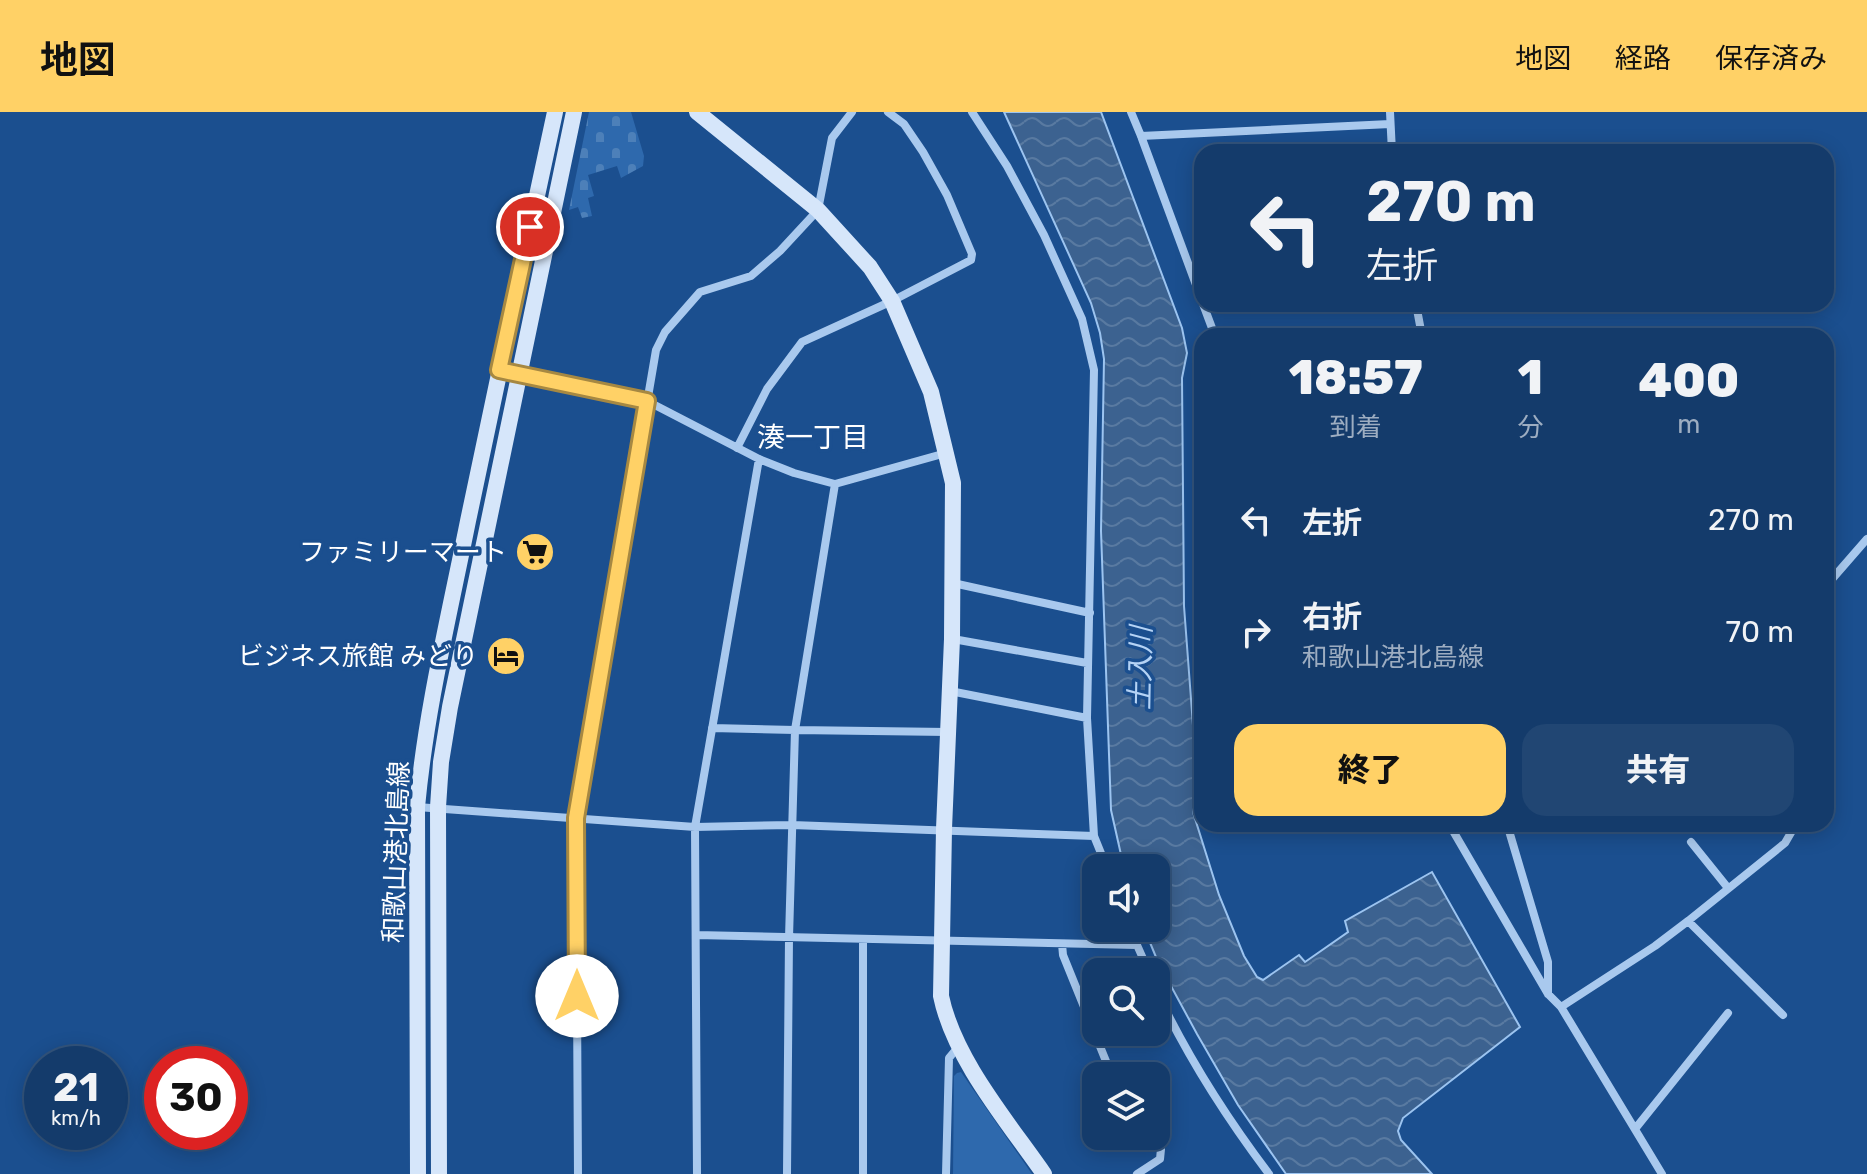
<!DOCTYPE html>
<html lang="ja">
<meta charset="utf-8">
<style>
body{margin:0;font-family:Rubik,"Noto Sans JP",sans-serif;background:#214673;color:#f1f3f6;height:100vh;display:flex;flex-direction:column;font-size:30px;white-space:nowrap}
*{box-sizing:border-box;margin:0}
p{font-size:26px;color:#9dadc1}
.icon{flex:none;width:44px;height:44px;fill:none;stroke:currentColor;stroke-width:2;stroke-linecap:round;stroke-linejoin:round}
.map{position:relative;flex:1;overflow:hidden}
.details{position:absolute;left:1194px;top:216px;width:640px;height:504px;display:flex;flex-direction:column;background:#143b6b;border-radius:24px;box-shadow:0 4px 20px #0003,0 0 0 2px #33557e}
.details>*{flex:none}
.hud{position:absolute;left:1194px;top:32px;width:640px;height:168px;border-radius:24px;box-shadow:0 4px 20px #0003,0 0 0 2px #33557e;background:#143b6b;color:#f1f3f6;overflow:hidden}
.buttons{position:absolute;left:1082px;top:742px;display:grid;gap:16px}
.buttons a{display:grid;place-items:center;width:88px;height:88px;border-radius:16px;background:#143b6b;box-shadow:0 4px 20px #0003,0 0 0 2px #33557e;font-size:40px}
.speed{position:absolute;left:24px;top:934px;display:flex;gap:16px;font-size:40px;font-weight:700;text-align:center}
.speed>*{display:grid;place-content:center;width:104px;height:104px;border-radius:50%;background:#143b6b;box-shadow:0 4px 20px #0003,0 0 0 2px #33557e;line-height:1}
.speed small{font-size:20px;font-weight:400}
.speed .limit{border:12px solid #d22;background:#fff;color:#111}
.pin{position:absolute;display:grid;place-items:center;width:68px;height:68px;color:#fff;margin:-34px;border:4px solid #fff;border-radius:50%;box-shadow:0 2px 8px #0007}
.me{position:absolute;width:88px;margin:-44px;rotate:0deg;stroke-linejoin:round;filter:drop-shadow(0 0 6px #0008)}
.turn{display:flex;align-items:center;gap:28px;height:168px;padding:0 40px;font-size:36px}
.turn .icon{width:104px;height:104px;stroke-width:2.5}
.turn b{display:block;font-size:56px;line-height:68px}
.eta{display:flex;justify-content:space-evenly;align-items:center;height:136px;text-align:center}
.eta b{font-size:48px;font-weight:800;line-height:56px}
.button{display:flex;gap:16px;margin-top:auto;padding:16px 40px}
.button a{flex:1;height:92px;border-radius:24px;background:#ffd166;color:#111;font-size:32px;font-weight:800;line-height:92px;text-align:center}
.button a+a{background:#214673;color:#f1f3f6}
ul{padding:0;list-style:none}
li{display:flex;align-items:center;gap:24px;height:112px;padding:0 40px}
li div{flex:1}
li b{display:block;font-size:30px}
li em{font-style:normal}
header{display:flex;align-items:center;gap:48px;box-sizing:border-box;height:112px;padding:0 40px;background:#ffd166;color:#111}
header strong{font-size:38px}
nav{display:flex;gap:44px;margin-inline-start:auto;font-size:28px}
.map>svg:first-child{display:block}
</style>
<header>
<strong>地図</strong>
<nav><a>地図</a><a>経路</a><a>保存済み</a></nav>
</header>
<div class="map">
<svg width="1867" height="1062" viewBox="0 0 1867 1062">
<defs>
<pattern id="cemetery-stones" width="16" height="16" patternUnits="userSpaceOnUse" patternTransform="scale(2)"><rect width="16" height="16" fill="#2e69ad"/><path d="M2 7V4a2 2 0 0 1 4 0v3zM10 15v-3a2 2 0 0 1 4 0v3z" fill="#4d80b9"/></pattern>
<pattern id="water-waves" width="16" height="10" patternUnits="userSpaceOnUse" patternTransform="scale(2)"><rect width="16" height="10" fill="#3c6290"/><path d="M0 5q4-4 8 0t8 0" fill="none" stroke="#597aa1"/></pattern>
</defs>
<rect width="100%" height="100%" fill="#1b4f8f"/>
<!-- cemetery -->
<path fill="url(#cemetery-stones)" d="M589 0H631L644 44 643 54 621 66 617 54 588 63 594 84 588 86 592 104 582 106 578 95 569 98Z"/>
<!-- park -->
<path fill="#2e69ad" d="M961 960 1032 1062H953L954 964 957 961Z"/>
<!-- water -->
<path fill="url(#water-waves)" stroke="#9cc4f0" stroke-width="2" d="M1004 0H1101L1182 216 1187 241 1182 266 1184 494 1195 640 1193 700 1219 783 1244 844 1257 865 1263 868 1299 843 1305 850 1348 820 1345 809 1432 760 1520 915 1403 1006 1398 1019 1401 1028 1432 1062H1286L1238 993 1197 922 1158 850 1144 816H1156V756H1124L1111 698 1101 419 1104 247 1100 221 1091 191Z"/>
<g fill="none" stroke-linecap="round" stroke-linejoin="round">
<!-- street -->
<path stroke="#a9c9ee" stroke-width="8" d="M972 0 1007 54 1044 123 1082 207 1094 258 1087 606 1094 724 1107 756
M1131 0 1141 24 1202 189
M1390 0 1392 40
M1141 24 1390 12
M1203 192 1215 224
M1416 192 1422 224
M500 258 647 289 759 347 794 361 835 372 946 341
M737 336 767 277 802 230 892 189 971 148 972 142 947 83 923 40 904 12 888 0
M835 372 795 618 948 620
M953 471 1090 501
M1826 474 1867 427
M1200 505 1202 504
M953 527 1087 551
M950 579 1087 606
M712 616 795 618 789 826 787 1062
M417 695 695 715 792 713 1094 724
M1449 712 1548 882 1561 895 1662 1062
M1507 712 1548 850V882
M1691 730 1728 776
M1688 809 1783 903
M696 823 1137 833 1130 816
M863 827V1062
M1062 832 1063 843 1112 964
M1137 833 1149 860
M1156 878C1186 942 1226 1005 1269 1062
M1561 895 1655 834 1688 809 1785 731 1796 712
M1635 1017 1728 901
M578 1062 576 706 656 238 665 220 700 180 751 164 780 139 818 98 832 26 852 0
M697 1062 695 715 759 347
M946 1062 949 946 959 934
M1137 1062 1160 1047 1161 1037 1151 1024"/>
<!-- secondary -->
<path stroke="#d6e6fa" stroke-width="16" d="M697 0 818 98 870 155 892 189 931 280 953 371 952 527 944 717 941 884C954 947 1008 1010 1044 1062
M418 1062 417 695C426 598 449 504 468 409 497 273 525 136 555 0
M439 1062 438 695 441 650 450 595 574 0"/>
</g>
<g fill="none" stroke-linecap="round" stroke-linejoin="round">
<defs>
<path id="route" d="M530 115 499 258 647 289 576 706 577 884"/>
</defs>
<!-- route casing -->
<use href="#route" stroke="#a68842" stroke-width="20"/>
<!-- route -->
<use href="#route" stroke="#ffd166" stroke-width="14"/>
</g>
<!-- icons -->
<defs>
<symbol id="supermarket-disc" viewBox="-11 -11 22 22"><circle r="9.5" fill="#ffd166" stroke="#1b4f8f"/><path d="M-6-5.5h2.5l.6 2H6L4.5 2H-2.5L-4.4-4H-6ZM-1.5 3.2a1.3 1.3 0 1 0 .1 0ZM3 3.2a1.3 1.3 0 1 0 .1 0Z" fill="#111"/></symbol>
<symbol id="hotel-disc" viewBox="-11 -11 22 22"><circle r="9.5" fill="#ffd166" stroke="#1b4f8f"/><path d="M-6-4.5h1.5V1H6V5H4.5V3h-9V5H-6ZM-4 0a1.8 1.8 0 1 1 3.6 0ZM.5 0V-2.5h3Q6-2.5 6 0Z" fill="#111"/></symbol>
</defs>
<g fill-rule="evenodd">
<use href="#supermarket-disc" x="513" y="418" width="44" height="44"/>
<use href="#hotel-disc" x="484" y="522" width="44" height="44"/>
</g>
<g text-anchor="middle" stroke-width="7" stroke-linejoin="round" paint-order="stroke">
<!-- poi labels -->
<g font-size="26" fill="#fff" stroke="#1b4f8f" text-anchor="end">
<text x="507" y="449">ファミリーマート</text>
<text x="478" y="553">ビジネス旅館 みどり</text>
</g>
<!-- street labels -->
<g font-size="26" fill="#fff" stroke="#1b4f8f">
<text transform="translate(396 740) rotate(-88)" y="9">和歌山港北島線</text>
</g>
<!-- neighbourhood labels -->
<g font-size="28" fill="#fff" stroke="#1b4f8f">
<text x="813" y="335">湊一丁目</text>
</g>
<!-- water labels -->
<g font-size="28" font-style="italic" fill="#b5d3f5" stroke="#1b4f8f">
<text transform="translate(1140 556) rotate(-89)" y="10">土入川</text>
</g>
</g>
</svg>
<div class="buttons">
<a><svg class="icon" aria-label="sound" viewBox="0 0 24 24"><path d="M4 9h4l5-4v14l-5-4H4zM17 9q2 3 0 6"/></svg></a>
<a><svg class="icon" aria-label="search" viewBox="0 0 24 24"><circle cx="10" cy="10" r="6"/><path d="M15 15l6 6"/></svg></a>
<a><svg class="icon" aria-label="layers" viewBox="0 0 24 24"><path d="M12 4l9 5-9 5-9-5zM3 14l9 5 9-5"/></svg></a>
</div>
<div class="speed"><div>21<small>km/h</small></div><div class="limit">30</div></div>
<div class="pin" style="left:530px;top:115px;background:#d93025"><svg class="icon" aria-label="arrive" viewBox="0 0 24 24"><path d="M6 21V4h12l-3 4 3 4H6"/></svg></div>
<svg class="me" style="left:577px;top:884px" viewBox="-20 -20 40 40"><circle r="19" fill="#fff"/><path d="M0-13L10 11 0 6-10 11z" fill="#ffd166"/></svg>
<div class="hud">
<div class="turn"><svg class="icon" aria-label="left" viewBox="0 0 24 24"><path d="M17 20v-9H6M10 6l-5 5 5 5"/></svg><div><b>270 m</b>左折</div></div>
</div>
<section class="details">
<div class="eta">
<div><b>18:57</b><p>到着</p></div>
<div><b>1</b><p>分</p></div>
<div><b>400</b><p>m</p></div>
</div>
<ul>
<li><svg class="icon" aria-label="left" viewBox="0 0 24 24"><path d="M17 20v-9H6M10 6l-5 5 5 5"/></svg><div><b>左折</b></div><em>270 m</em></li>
<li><svg class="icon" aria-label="right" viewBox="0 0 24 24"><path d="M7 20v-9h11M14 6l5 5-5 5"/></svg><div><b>右折</b><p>和歌山港北島線</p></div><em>70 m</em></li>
</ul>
<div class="button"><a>終了</a><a>共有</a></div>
</section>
</div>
